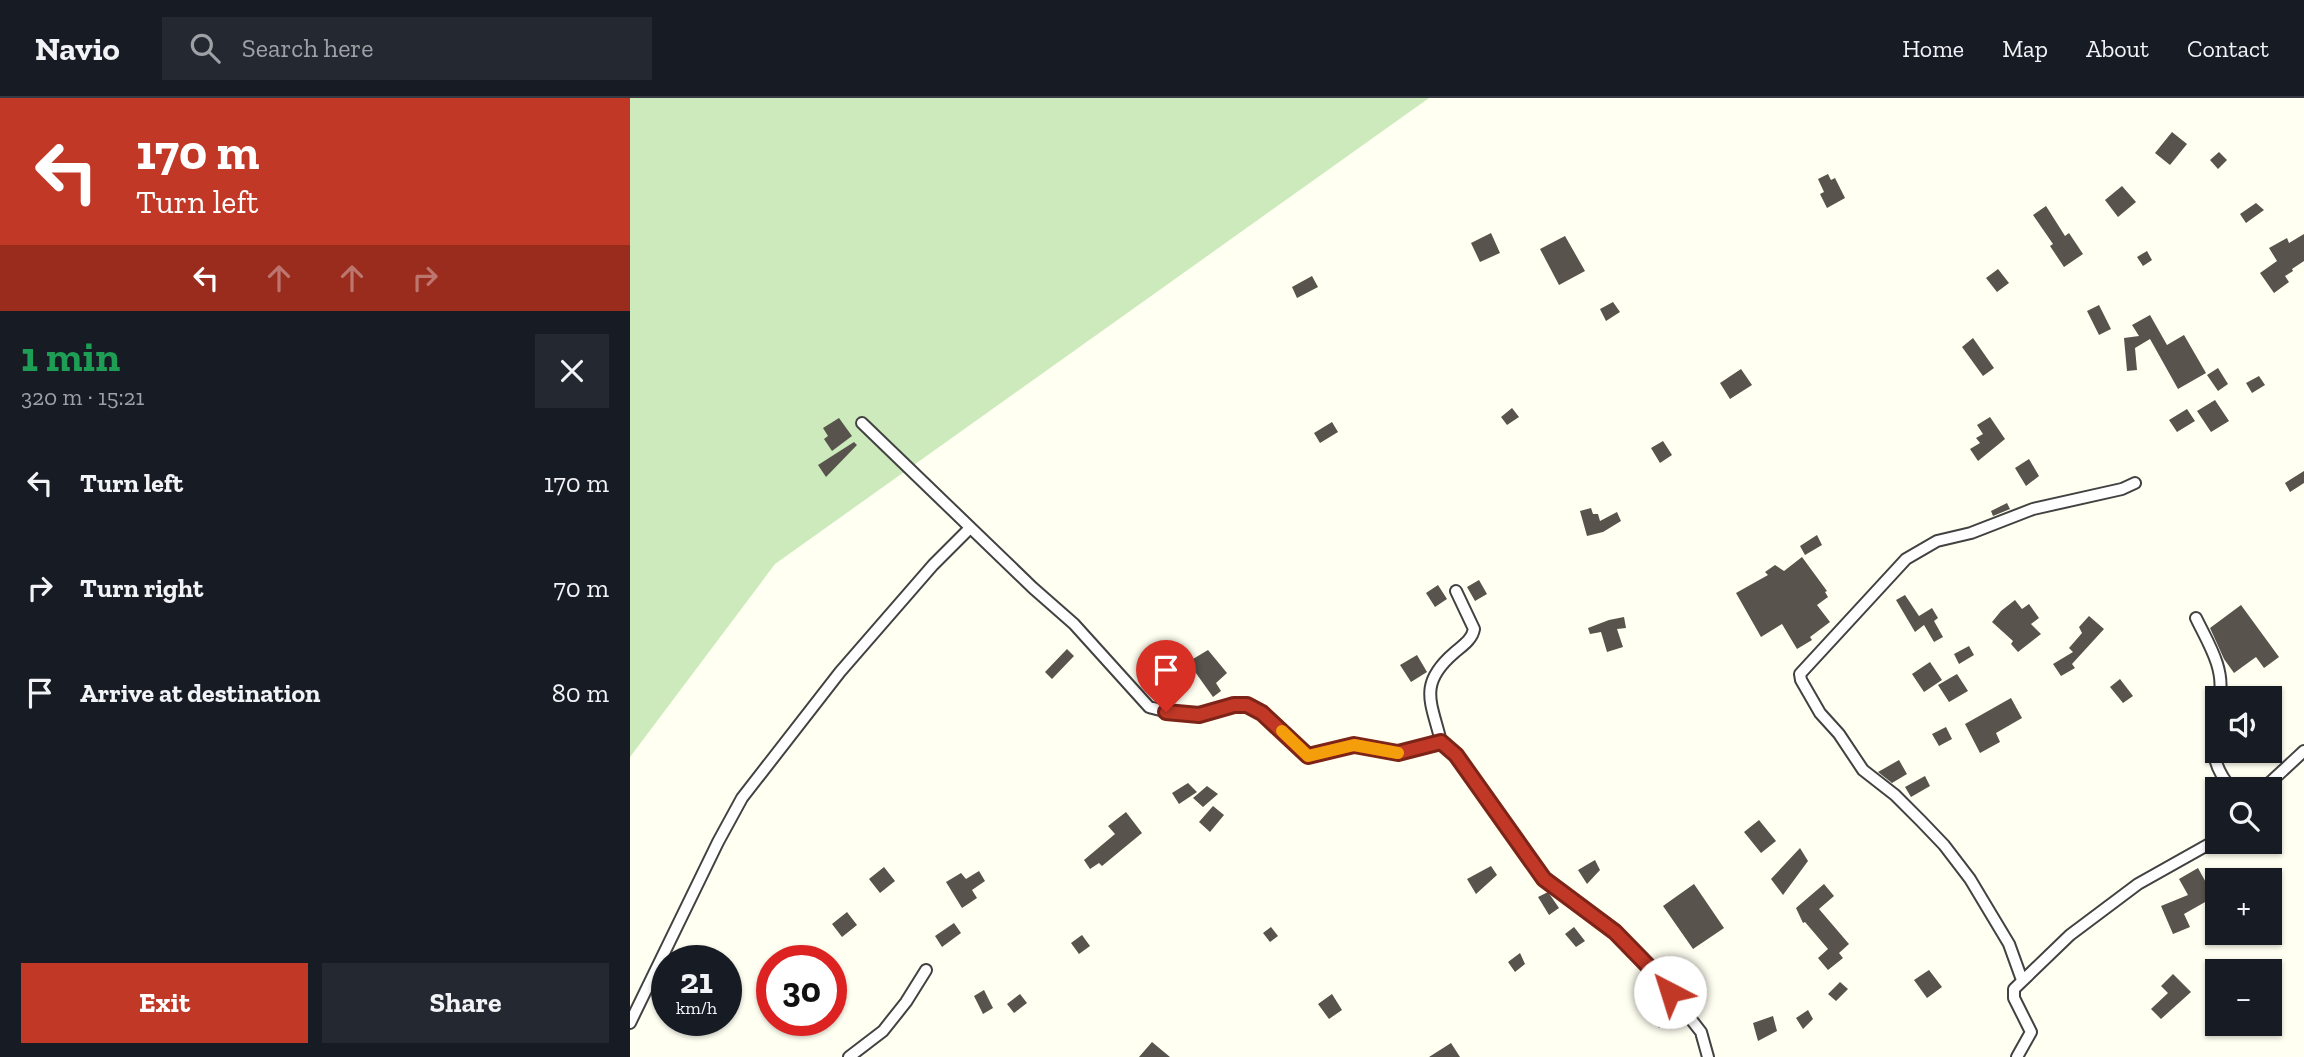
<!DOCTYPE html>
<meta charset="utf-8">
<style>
body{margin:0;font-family:"Zilla Slab",serif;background:#242831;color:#f1f3f6;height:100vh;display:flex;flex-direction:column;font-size:26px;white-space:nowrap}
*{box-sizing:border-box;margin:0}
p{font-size:23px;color:#9ea1a6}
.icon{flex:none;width:38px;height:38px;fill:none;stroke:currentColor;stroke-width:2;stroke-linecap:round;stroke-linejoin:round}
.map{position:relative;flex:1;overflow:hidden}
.drawer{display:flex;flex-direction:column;background:#171b24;width:630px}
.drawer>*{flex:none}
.top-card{background:#c13826;color:#fff;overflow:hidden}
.tools{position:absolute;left:1575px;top:588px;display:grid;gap:14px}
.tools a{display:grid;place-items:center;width:77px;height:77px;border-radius:0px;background:#171b24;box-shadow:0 2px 5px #0004;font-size:35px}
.speed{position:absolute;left:21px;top:847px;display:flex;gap:14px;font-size:35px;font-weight:700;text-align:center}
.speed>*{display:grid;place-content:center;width:91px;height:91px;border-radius:50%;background:#171b24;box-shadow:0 2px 5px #0004;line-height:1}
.speed small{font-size:18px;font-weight:400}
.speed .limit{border:10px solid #d22;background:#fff;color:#111}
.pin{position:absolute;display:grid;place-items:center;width:60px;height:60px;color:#fff;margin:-72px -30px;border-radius:50% 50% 50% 0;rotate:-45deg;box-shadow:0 0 7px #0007}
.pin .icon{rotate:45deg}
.me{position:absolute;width:77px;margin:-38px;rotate:320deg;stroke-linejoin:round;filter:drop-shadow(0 0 5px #0008)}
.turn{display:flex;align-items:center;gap:24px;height:147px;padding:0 21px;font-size:32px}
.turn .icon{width:91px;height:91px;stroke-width:2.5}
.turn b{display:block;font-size:49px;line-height:60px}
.lanes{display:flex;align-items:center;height:66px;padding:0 21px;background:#0003;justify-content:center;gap:35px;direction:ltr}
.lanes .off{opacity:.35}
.round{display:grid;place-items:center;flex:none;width:74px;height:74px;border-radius:0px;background:#242831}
.headline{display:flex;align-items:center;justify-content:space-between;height:119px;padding:0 21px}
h1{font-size:42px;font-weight:800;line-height:52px;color:#1e9e55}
.button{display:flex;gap:14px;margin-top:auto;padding:14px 21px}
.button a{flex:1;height:80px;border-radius:0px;background:#c13826;color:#fff;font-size:28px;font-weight:800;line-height:80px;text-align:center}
.button a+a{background:#242831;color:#f1f3f6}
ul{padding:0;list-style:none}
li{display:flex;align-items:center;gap:21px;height:105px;padding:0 21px}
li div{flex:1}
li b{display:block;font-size:26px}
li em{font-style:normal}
header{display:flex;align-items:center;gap:42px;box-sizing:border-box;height:98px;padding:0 35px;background:#171b24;border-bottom:2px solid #363941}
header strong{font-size:33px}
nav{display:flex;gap:38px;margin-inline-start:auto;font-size:24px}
.search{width:490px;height:63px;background:#242831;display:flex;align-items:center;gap:18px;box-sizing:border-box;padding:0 24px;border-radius:0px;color:#9ea1a6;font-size:26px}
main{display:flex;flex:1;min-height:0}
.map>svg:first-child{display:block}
</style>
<header>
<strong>Navio</strong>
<div class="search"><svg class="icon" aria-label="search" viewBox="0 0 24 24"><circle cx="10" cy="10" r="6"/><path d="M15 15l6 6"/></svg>Search here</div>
<nav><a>Home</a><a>Map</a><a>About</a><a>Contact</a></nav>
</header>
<main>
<section class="drawer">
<div class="top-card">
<div class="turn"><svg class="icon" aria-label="left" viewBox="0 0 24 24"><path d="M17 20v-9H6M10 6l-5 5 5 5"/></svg><div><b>170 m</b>Turn left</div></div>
<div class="lanes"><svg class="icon" aria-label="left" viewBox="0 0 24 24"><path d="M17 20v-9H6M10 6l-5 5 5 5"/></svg><svg class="icon off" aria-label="ahead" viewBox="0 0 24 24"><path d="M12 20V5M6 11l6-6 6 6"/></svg><svg class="icon off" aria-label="ahead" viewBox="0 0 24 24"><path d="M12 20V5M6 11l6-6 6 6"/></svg><svg class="icon off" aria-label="right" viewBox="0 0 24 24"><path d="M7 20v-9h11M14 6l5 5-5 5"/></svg></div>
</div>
<div class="headline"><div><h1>1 min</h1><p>320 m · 15:21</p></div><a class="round"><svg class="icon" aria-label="close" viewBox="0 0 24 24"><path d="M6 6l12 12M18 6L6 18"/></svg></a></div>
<ul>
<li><svg class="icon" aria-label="left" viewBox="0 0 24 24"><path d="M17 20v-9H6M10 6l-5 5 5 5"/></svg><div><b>Turn left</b></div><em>170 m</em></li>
<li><svg class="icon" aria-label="right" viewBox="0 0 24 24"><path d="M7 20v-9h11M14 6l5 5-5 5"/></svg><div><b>Turn right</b></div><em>70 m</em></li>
<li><svg class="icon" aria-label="arrive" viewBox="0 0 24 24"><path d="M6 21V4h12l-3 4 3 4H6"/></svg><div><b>Arrive at destination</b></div><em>80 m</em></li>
</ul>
<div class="button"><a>Exit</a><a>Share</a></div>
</section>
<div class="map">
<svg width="1674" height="959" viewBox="0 0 1674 959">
<rect width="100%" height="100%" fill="#fffff2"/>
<!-- green -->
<path fill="#cceabb" d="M0 0H799L145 466 0 659Z"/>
<!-- building -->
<path fill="#58534c" d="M1542 34 1557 46 1540 67 1525 55Z
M1589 54 1597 62 1588 71 1580 62Z
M1198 76 1201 82 1205 80 1215 100 1197 110 1190 96 1194 94 1188 81Z
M1492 88 1506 104 1488 119 1475 102Z
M1626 105 1634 112 1616 125 1610 116Z
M1416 108 1435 138 1439 135 1453 156 1434 169 1420 148 1423 146 1403 117Z
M861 135 870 155 850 164 841 145Z
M1674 136V163L1662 171 1663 173 1655 178 1659 184 1644 195 1630 175 1647 163 1639 150 1657 140 1659 145Z
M935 138 955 173 929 187 910 151Z
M1517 153 1522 162 1513 168 1507 159Z
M1368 171 1379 185 1367 194 1356 180Z
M682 178 688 189 667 200 662 189Z
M983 204 990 214 976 223 970 211Z
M1469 207 1481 231 1469 237 1457 213Z
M1520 217 1537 247 1554 237 1576 275 1548 291 1520 241 1505 250 1507 272 1497 273 1494 240 1509 238 1502 227Z
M1343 240 1364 270 1353 278 1332 249Z
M1588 270 1598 286 1588 293 1577 277Z
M1111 271 1122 287 1100 301 1090 285Z
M1629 278 1635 287 1622 295 1616 285Z
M1585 302 1599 323 1581 334 1567 313Z
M882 310 889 319 877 327 871 319Z
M1557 311 1565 323 1547 334 1539 322Z
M1360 319 1375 341 1348 363 1340 351 1350 345 1346 340 1353 336 1347 327Z
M209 320 222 338 202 353 194 341 198 338 193 330Z
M702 324 708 334 690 345 684 335Z
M1033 343 1042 357 1030 365 1021 350Z
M224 344 227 347 196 379 188 367Z
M1399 361 1409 378 1396 388 1385 370Z
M1674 373V385L1660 394 1655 385Z
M1377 405 1380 411 1363 418 1361 413Z
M961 410 963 416H968L970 423 987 414 991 423 973 434 957 438 950 413Z
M1187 437 1192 447 1175 457 1170 448Z
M1172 459 1197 493 1195 494 1198 499 1187 507 1200 524 1180 539 1182 542 1167 551 1152 526 1131 539 1106 495 1138 477 1135 474 1145 467 1154 473Z
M849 482 857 496 845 503 837 489Z
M808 487 817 501 805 509 796 495Z
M1275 497 1289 518 1302 510 1308 520 1304 523 1313 539 1304 544 1294 527 1285 534 1266 502Z
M1385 502 1392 511 1399 506 1409 520 1401 526 1411 536 1388 554 1381 546 1383 543 1362 524 1371 513Z
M1611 507 1649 559 1634 570 1626 559 1604 575 1594 561 1580 530Z
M1459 518 1474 531 1442 566 1445 570 1431 578 1423 566 1443 554 1439 550 1452 535 1449 529Z
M994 519 996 530 987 531 993 549 977 554 971 534 960 536 958 530 979 522Z
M1339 548 1344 557 1329 566 1324 556Z
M437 551 444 558 422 581 415 574Z
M578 552 597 575 586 585 591 593 583 599 558 564Z
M787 557 797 574 781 584 770 567Z
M1300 564 1312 582 1294 594 1282 576Z
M1327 576 1338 593 1319 604 1308 587Z
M1490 581 1503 598 1493 605 1480 589Z
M1381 600 1392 620 1366 635 1370 644 1350 655 1335 626Z
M1316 629 1322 641 1309 648 1302 636Z
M1269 662 1277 676 1262 685 1248 674Z
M1295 678 1300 688 1281 699 1275 689Z
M558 685 567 694 549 706 542 695Z
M577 688 588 696 573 709 563 700Z
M1587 694V706L1580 711 1575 702Z
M583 708 594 717 580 734 569 724Z
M496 714 512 735 472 768 469 765 460 771 454 762 485 736 478 728Z
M1129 722 1146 743 1131 755 1114 734Z
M1170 750 1178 763 1153 797 1141 781Z
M965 762 970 772 957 786 948 772Z
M861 768 867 777 846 796 837 781Z
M254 769 265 783 250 795 239 781Z
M1568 770 1584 799 1554 816 1560 829 1543 836 1531 808 1558 797 1549 781Z
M349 773 355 783 342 792 347 800 332 810 316 784 331 775 336 781Z
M1064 786 1094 830 1063 851 1033 808Z
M1194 786 1204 798 1189 811 1219 846 1209 855 1213 860 1198 872 1188 860 1198 851 1175 824 1173 825 1166 810Z
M918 794 929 810 919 817 908 799Z
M217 814 227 827 212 839 202 826Z
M324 825 331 835 312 849 305 838Z
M641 829 648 838 640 844 633 835Z
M944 829 955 843 946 849 935 836Z
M452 837 460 848 449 856 441 845Z
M890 855 895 866 885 874 878 864Z
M1299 872 1312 889 1297 900 1284 882Z
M1543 876 1561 894 1531 921 1521 911 1538 895 1531 888Z
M1210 884 1218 891 1206 903 1198 896Z
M354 892 363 910 353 916 344 898Z
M390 896 397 905 384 915 377 906Z
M702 896 712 912 699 921 688 906Z
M1025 901 1041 922 1029 930 1016 907Z
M1178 912 1183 921 1173 931 1166 920Z
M1143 918 1147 933 1128 943 1123 925Z
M522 944 540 959H509Z
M821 945 830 959H799Z"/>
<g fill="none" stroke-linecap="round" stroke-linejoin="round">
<defs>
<path id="minor" d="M232 325 403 490 444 526 519 609C534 613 551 618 567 617 585 616 602 601 620 609 643 618 661 642 679 658L724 647 768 655 811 644 826 657 914 781 985 834 1024 874 1071 934 1078 959
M1566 520C1578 545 1596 572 1589 600
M1587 608C1580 639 1579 666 1602 691
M811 644C802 605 787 587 824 555 832 548 842 542 844 531L826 493
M1633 691 1674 653
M1392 882 1379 846 1340 781 1314 747 1291 723 1265 697 1233 672 1209 636 1190 615 1171 582 1170 576 1276 461 1307 443 1341 435 1403 411 1492 391 1505 385
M0 925 88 744 112 700 210 574 303 467 340 430
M219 959 253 933 276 904 296 872
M1387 959 1401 934 1384 900V891L1440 837 1508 786 1581 745 1587 738"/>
</defs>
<!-- minor casing -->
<use href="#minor" stroke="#424242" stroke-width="14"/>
<!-- minor -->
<use href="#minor" stroke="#fff" stroke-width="10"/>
</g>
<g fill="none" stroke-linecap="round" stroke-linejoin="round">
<defs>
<path id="route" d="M536 614 569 617 604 607H617L632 615 678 658 724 647 768 655 811 644 826 657 914 781 985 834 1024 874 1040 894"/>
</defs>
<!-- route casing -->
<use href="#route" stroke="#7d2419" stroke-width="18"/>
<!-- route -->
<use href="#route" stroke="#c13826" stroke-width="12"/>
<!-- slow -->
<path stroke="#f59e0b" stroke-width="12" d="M652 633 678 658 724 647 768 655"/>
</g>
</svg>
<div class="tools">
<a><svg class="icon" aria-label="sound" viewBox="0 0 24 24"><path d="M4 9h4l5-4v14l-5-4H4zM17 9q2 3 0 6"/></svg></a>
<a><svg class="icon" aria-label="search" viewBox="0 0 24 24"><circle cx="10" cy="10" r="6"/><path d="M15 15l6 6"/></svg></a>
<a>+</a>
<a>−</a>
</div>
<div class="speed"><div>21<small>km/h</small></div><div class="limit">30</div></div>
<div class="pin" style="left:536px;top:614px;background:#d93025"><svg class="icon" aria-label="arrive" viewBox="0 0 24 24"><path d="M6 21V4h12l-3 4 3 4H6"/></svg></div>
<svg class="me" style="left:1040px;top:894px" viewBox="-20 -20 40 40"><circle r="19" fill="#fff"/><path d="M0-13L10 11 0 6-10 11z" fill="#c13826"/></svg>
</div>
</main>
